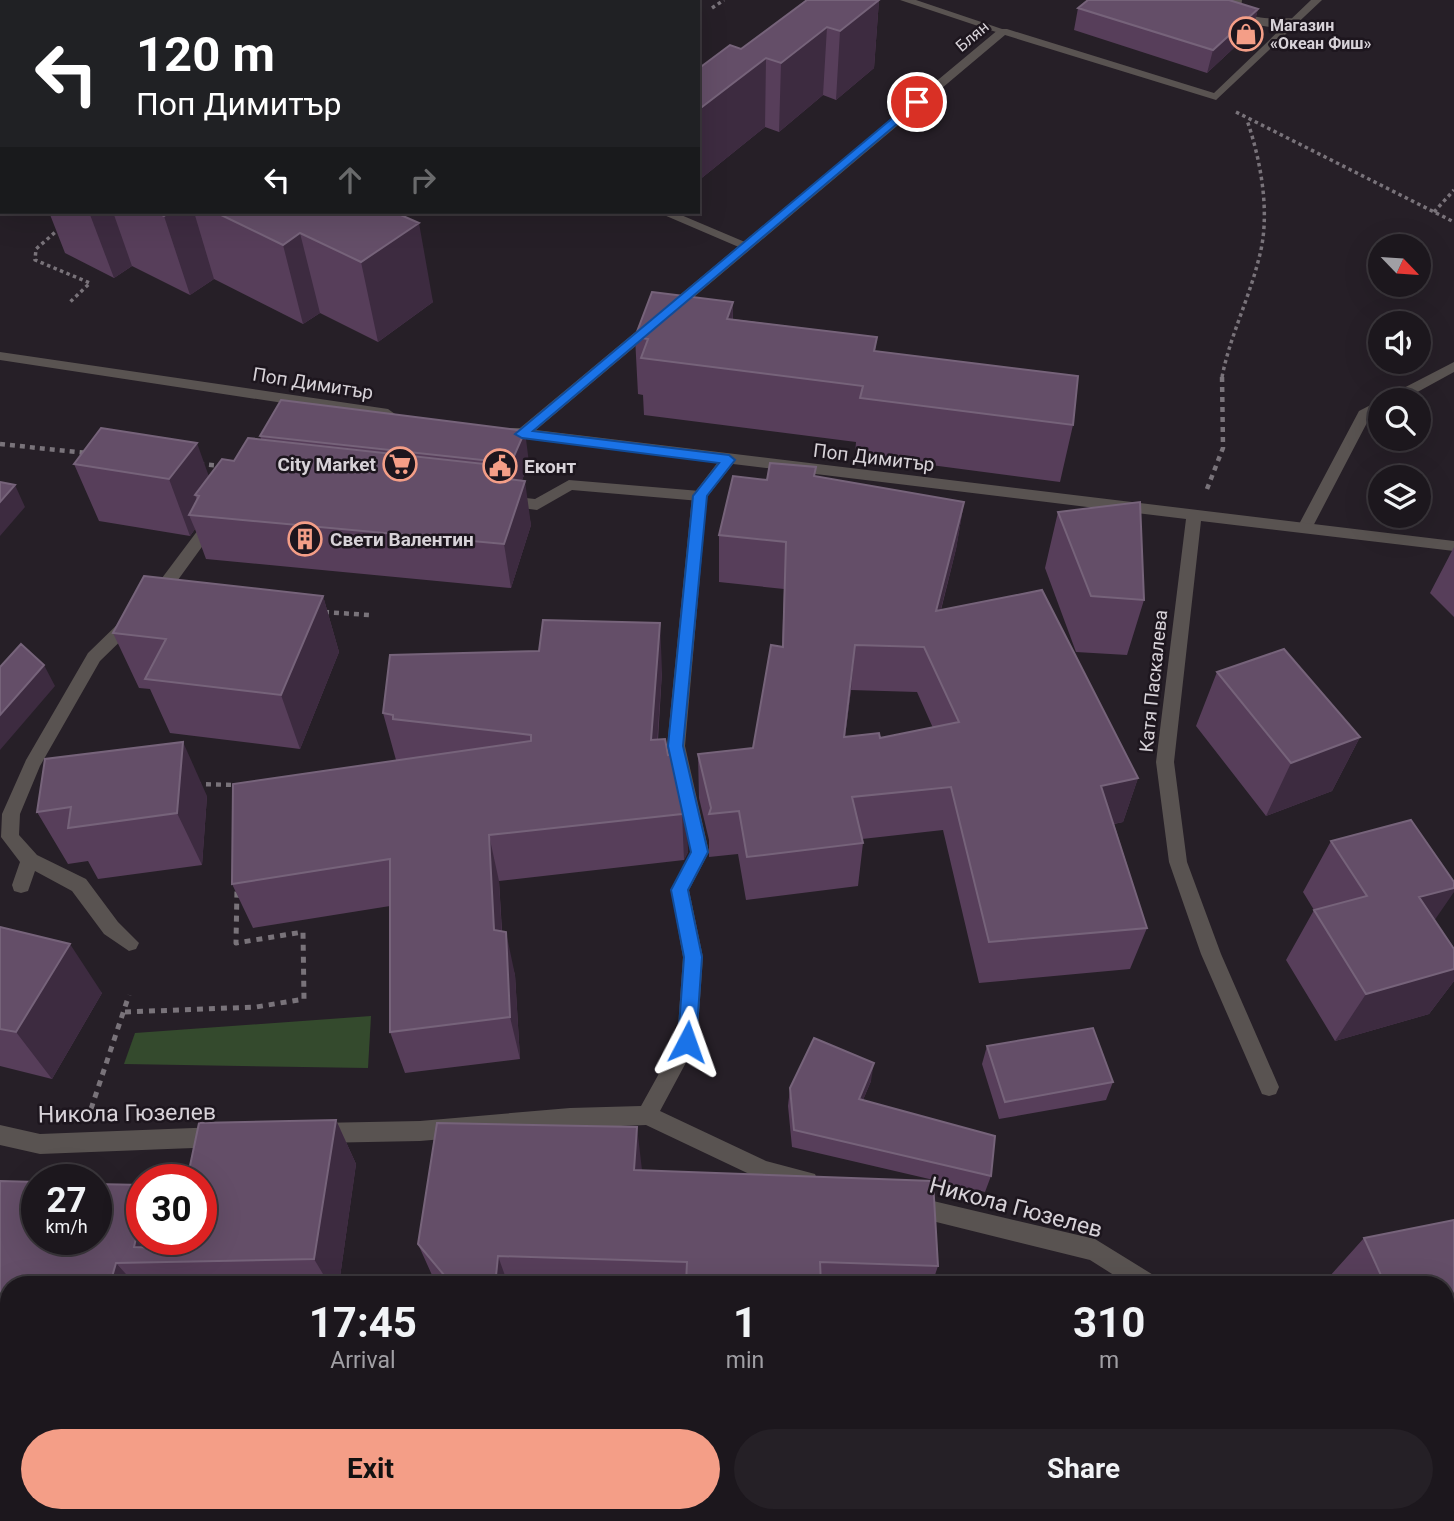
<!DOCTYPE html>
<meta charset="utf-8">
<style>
body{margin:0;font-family:Roboto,sans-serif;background:#252026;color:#f1f3f6;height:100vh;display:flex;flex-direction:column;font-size:26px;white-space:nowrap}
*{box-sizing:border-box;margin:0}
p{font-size:23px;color:#a09fa4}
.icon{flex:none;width:38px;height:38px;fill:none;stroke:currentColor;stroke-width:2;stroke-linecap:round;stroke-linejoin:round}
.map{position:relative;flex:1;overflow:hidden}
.details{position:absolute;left:0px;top:1276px;width:1454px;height:247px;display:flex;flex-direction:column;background:#1c171d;border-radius:28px 28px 0 0;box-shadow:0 7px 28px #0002,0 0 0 2px #3a363b}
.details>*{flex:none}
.guide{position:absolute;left:0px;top:0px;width:700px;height:214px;box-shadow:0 7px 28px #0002,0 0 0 2px #3a363b;background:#202124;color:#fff;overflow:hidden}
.needle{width:46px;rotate:115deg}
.fabs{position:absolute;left:1368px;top:234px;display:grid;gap:14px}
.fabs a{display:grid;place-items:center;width:63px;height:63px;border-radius:50%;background:#1c171d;box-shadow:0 7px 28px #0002,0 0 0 2px #3a363b;font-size:35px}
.speed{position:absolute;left:21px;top:1164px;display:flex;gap:14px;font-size:35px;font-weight:700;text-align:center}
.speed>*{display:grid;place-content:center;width:91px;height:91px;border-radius:50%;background:#1c171d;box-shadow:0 7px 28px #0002,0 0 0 2px #3a363b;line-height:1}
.speed small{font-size:18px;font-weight:400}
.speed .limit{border:10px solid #d22;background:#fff;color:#111}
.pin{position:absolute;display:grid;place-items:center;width:60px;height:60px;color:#fff;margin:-30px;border:4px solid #fff;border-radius:50%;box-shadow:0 2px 7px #0007}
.me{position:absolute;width:77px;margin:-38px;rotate:4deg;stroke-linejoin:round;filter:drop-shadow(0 0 5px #0008)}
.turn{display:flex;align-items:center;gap:24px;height:147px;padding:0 21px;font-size:32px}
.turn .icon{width:91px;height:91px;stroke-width:2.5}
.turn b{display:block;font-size:49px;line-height:60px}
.lanes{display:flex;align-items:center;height:66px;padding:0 21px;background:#0003;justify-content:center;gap:35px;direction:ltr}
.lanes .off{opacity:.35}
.eta{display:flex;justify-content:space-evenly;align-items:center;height:119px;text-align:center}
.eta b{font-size:42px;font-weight:700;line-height:49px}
.action{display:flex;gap:14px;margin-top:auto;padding:14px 21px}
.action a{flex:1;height:80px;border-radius:42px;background:#f49e87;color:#111;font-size:28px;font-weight:700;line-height:80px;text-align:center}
.action a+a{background:#252026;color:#f1f3f6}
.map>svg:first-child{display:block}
</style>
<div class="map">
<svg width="1454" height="1521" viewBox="0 0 1454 1521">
<rect width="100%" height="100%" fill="#261f27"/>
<!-- built -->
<path fill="#322734" d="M57 0H451L445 2Z"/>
<!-- green -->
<path fill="#344a2d" d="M371 1016 368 1068 124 1064 135 1033Z"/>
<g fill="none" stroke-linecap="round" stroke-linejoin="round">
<!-- stream -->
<path fill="#5d6880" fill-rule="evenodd" d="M452 0H465L463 2H451Z
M0 142H2V148H0Z"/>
<!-- path-far2 -->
<path stroke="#79737a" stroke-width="3.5" stroke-dasharray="3.5 3.5" stroke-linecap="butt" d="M712 8 724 0
M1236 112 1454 222
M1434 212 1454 190
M60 228 36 249 35 260 90 283 68 304
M1222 377C1230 336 1249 299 1259 258 1271 215 1261 161 1247 120"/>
<!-- path-far1 -->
<path stroke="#79737a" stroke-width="4.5" stroke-dasharray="5 5" stroke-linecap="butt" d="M0 444 86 453
M199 464 222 466
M1207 489 1223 448 1222 375
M324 612 369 615
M196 784 236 785"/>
<!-- path -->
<path stroke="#79737a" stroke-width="5" stroke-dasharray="6 6" stroke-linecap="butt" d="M125 1012 256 1007 304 999 303 932 236 943 237 888
M91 1109 129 995
M1446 1433H1454"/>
<!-- lane -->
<path fill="#595351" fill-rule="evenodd" d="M289 0H322L323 2H290Z
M368 0H379V1L367 2Z
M900 0H916L1008 31 999 33Z
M1232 0H1242L1241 10C1264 25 1290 14 1300 21 1281 34 1249 25 1231 13Z
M657 212H674L752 245 751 248H741Z
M1454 362V372L1401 401H1381V411L1370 417 1310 532H1300L1297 528 1359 411Z
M569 480 700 491 708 496 700 501 572 490 537 510 507 506 499 501 507 496 535 499Z
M212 517 217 518 220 522 217 526 162 602H150L148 598 150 594 207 518Z
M130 616 138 622 136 626 100 661 40 766 20 814 19 835 37 855 86 879 118 922 139 943 136 949 129 951 104 934 72 891 35 871 28 891 21 893 14 891 12 885 20 862 1 837 2 814 26 760 88 653 124 618Z"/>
<!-- street -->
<path fill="#595351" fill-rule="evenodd" d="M1311 0H1322L1216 100 1005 35 536 430 1454 541V551L1201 521 1174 762 1187 862 1221 954 1279 1087 1276 1094 1269 1096 1262 1094 1201 954 1169 862 1156 762 1186 519 733 464 707 497 685 746 709 852 689 890 703 957 697 1042 660 1111 766 1161 815 1174 818 1181 815 1188 807 1191 764 1181 646 1125 570 1128 420 1141 317 1143 310 1140 307 1133 310 1126 317 1123 420 1121 570 1108 641 1106 677 1041 683 957 671 890 691 852 667 746 692 496 718 462 502 436 497 434V428H520L999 29H1007L1214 93Z
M0 352 388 409 395 414 388 419 0 360Z
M0 1125 40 1134 219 1127 226 1130 229 1137 226 1144 219 1147 40 1154 0 1145Z
M912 1196 1095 1239 1155 1276 1158 1284H1128L1090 1260 912 1216 904 1213 901 1206 904 1199Z
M970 1514H998L995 1521H967Z"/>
</g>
<!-- wall -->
<path fill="#573e5a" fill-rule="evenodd" d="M504 0H598L599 2H504Z
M626 0H676L674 2H631Z
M879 0 874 68 836 100 823 95 779 132 765 127 698 181V69L741 49Z
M1078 8 1258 9 1252 31 1207 73 1074 30Z
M49 212H194L202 239 194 212H394L433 302 378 342 320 313 303 324 214 279 190 295 132 266 114 278 65 253Z
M733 302V319L877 337 875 351 1073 425 1060 482 855 455 856 442 644 415 643 395 638 394 635 337Z
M260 436 529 463 522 480 531 525 511 588 206 559 195 529 190 536 99 521 74 464 209 477 234 461 261 439Z
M815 476 964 502 956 549 941 610 1138 778 1123 822 1114 824 1147 928 1130 969 979 983 943 830 862 839 863 843 858 886 746 900 738 854 709 857V840L699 798 698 754 753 748 782 647 784 589 719 582V535L767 480ZM851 690 917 692 933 728 880 738 845 737Z
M1058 512 1144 600 1127 655 1076 652 1045 568Z
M1454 547V617L1430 593Z
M323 596 339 652 300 749 170 733 150 689 139 688 113 633Z
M662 671 658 740 668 755 675 754 688 852 684 860 499 881 502 931 515 975 520 1059 405 1073 390 1032V906L253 928 232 884 396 760 383 713Z
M1217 672 1360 737 1332 791 1266 816 1196 726Z
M45 759 207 796 202 865 98 879 88 861 68 864 37 812Z
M1331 841 1435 920 1454 949V981L1429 1014 1335 1041 1286 960 1314 910 1303 892Z
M0 927 102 993 52 1079 0 1066Z
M987 1046 1113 1082 1106 1100 999 1119 982 1064Z
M871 1081 863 1100 991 1176 985 1192 792 1147 788 1106 790 1088Z
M336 1120 356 1164 339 1284H9V1394H0V1181L142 1239Z
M642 1170 938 1266 932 1284H436L418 1244Z
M1454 1220V1364L1446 1366V1284H1332L1329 1277 1364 1238Z
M681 1514H926L923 1521H682Z
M1069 1514H1446L1454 1521H1070Z"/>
<!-- shaded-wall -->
<path fill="#3d2b40" d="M548 0H598L599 2H545Z
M659 0H676L674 2H659Z
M879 0 874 68 836 100 840 31Z
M1258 9 1252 31 1207 73 1213 50Z
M827 27 823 95 779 132 781 63Z
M766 58 765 127 698 181V110Z
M89 212H113L132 266 114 278Z
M171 212H194L214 279 190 295 164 216Z
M419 223 433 302 378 342 361 262Z
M300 233 320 313 303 324 283 245Z
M733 302 732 359 727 319Z
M525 431 529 463 516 495 511 463Z
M197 443 217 499 195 495 203 516 189 515 195 529 190 536 169 479Z
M503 466 510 510 498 478Z
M525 481 531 525 511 588 504 544Z
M15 485 25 507 0 536V502Z
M964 502 956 549 929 656 936 611Z
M323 596 339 652 300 749 281 695Z
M660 623 662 671 654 787 651 740Z
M855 645 851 690 839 782 844 737Z
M44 665 55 686 0 750V715Z
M1360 737 1332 791 1266 816 1291 763Z
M183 742 207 796 202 865 177 813Z
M1138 778 1123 822 1087 829 1101 786Z
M687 806 688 852 684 860 682 814Z
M489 835 499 881 504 974 494 930Z
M1454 888V892L1423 937 1419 897Z
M506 932 515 975 520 1059 510 1017Z
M70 944 102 993 52 1079 16 1032Z
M1454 969V981L1429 1014 1335 1041 1366 994Z
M874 1063 871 1081 856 1116 859 1099Z
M336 1120 356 1164 339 1284H329L314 1259Z
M637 1127 642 1170H634Z
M142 1212V1239H176L172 1262 134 1247Z
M498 1256 508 1284H498L496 1276Z
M116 1263 135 1284H110Z"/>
<!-- building -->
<path fill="#644e68" stroke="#76637a" stroke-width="2" fill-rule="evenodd" d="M807 0H879L840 31 827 27 781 63 766 58 698 110V69L730 45 741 49Z
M1088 0H1229L1258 9 1213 50 1078 8Z
M155 212H171L164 216Z
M215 212H394L419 223 361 262 300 233 283 245Z
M652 292 733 302 727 319 877 337 874 351 1078 376 1073 425 860 398 863 386 641 358 648 339 635 337Z
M281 400 525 431 511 463 260 436Z
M101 428 197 443 169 479 74 464Z
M248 438 503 466 498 478 525 481 504 544 189 515 199 496 195 495 222 459 234 461Z
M770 463 816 467 814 476 964 502 936 611 1042 590 1138 778 1101 786 1147 928 989 942 951 787 852 797 863 843 747 857 739 811 709 814 711 808 698 754 753 748 771 645 783 647 786 542 719 535 733 476 767 480ZM855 645 924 647 959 722 880 738 879 733 844 737Z
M0 482 15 485 0 502Z
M1140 502 1144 600 1091 596 1058 512Z
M144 576 323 596 281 695 145 679 166 639 113 633Z
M543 620 660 623 651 740 665 739 668 755 675 754 687 806 682 814 489 835 494 930 506 932 510 1017 390 1032V859L232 884 233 784 531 741V735L393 719V715L383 713 390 655 539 651Z
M21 644 44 665 0 715V667Z
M1284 649 1360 737 1291 763 1217 672Z
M183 742 177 813 68 828 71 807 37 812 45 759Z
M1411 820 1454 882V888L1419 897 1454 949V969L1366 994 1314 910 1367 896 1331 841Z
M0 927 70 944 16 1032 0 1029Z
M1093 1028 1113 1082 1005 1102 987 1046Z
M814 1038 874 1063 859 1099 995 1136 991 1176 794 1130 790 1088Z
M336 1120 314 1259 116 1263 110 1284H9V1361H0V1181L37 1182V1239H96V1184L142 1185V1212L134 1247 160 1248 162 1239H201V1180H187L199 1123Z
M437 1123 637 1127 634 1170 933 1181 938 1266 820 1262 821 1284H686L687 1262 498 1256 496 1276 444 1275 418 1244Z
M1454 1220V1338L1446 1340V1284H1385L1364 1238Z
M1446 1453H1454V1521H1096L1095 1514H1446Z"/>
<!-- route -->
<path fill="#1a73e8" stroke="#114b97" stroke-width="2" d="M914 100 923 102 533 431 729 455 735 460 707 496 683 746 708 852 688 890 702 957 696 1042 693 1048 687 1050 681 1048 678 1042 684 957 671 890 691 852 668 746 693 496 719 463 522 438 515 434Z"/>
<!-- icons -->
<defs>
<symbol id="shop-ring" viewBox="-11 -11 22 22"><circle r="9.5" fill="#1d161e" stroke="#f49e87" stroke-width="1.5"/><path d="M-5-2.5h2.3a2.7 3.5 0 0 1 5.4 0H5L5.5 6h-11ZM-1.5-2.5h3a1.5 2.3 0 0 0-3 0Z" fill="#f49e87"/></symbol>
<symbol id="supermarket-ring" viewBox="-11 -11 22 22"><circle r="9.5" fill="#1d161e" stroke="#f49e87" stroke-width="1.5"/><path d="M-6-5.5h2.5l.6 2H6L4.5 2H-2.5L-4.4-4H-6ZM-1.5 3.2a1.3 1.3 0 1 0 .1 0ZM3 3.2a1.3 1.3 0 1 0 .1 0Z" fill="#f49e87"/></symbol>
<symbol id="civic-ring" viewBox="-11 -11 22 22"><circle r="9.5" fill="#1d161e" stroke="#f49e87" stroke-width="1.5"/><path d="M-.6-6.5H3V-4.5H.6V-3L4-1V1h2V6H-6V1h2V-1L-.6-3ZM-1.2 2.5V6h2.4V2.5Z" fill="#f49e87"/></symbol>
<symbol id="building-ring" viewBox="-11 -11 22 22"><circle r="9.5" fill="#1d161e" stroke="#f49e87" stroke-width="1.5"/><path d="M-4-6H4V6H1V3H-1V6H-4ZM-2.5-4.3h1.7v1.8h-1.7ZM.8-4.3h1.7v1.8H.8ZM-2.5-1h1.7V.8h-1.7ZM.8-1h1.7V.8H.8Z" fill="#f49e87"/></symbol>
</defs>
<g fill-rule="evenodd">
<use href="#shop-ring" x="1227" y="15" width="38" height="38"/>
<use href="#supermarket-ring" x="381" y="445" width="38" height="38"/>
<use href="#civic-ring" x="481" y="447" width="38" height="38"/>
<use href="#building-ring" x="286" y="520" width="38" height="38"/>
</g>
<g text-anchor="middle" stroke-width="5" stroke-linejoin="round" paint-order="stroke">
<!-- far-poi labels -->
<g font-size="16" font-weight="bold" fill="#d7d2d8" stroke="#1d161e" text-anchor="start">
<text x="1270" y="31">Магазин<tspan x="1270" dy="18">«Океан Фиш»</tspan></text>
</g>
<!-- far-street labels -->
<g font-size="16" fill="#d7d2d8" stroke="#1d161e">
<text transform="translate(972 36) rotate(-40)" y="6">Блян</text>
</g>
<!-- street labels -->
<g font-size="19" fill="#d7d2d8" stroke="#1d161e">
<text transform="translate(313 383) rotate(9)" y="7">Поп Димитър</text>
<text transform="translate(874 457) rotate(7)" y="7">Поп Димитър</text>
<text transform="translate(1153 681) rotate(-84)" y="7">Катя Паскалева</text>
</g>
<!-- poi labels -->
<g font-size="19" font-weight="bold" fill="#d7d2d8" stroke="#1d161e" text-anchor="start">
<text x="376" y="471" text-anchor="end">City Market</text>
<text x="524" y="473">Еконт</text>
<text x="330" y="546">Свети Валентин</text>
</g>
<!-- near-street labels -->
<g font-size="23" fill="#d7d2d8" stroke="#1d161e">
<text transform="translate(127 1113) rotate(-1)" y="8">Никола Гюзелев</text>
<text transform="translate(1016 1207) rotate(15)" y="8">Никола Гюзелев</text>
</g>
</g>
</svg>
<div class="fabs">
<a><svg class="needle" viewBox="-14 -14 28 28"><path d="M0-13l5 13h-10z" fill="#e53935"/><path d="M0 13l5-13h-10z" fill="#a09fa4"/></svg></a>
<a><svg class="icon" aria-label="sound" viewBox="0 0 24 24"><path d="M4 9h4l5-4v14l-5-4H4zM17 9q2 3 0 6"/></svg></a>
<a><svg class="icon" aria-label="search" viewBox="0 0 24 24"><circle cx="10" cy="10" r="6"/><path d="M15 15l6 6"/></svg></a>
<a><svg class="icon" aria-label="layers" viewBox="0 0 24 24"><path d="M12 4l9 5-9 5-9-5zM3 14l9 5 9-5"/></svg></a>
</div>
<div class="speed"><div>27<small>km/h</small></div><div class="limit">30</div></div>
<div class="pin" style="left:917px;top:102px;background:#d93025"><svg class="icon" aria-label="arrive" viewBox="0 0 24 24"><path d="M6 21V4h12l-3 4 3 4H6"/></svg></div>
<svg class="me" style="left:687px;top:1042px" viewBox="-20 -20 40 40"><path d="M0-17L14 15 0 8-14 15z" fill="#1a73e8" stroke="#fff" stroke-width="4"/></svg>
<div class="guide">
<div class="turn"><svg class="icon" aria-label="left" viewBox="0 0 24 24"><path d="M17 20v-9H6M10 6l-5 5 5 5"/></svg><div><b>120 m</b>Поп Димитър</div></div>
<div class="lanes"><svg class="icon" aria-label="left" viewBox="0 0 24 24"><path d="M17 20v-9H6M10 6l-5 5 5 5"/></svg><svg class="icon off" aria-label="ahead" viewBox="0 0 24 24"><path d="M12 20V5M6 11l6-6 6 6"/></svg><svg class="icon off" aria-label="right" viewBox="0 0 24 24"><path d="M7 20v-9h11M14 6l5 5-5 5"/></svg></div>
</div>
<section class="details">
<div class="eta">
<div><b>17:45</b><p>Arrival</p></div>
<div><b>1</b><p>min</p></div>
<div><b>310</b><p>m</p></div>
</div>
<div class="action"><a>Exit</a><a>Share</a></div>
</section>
</div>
